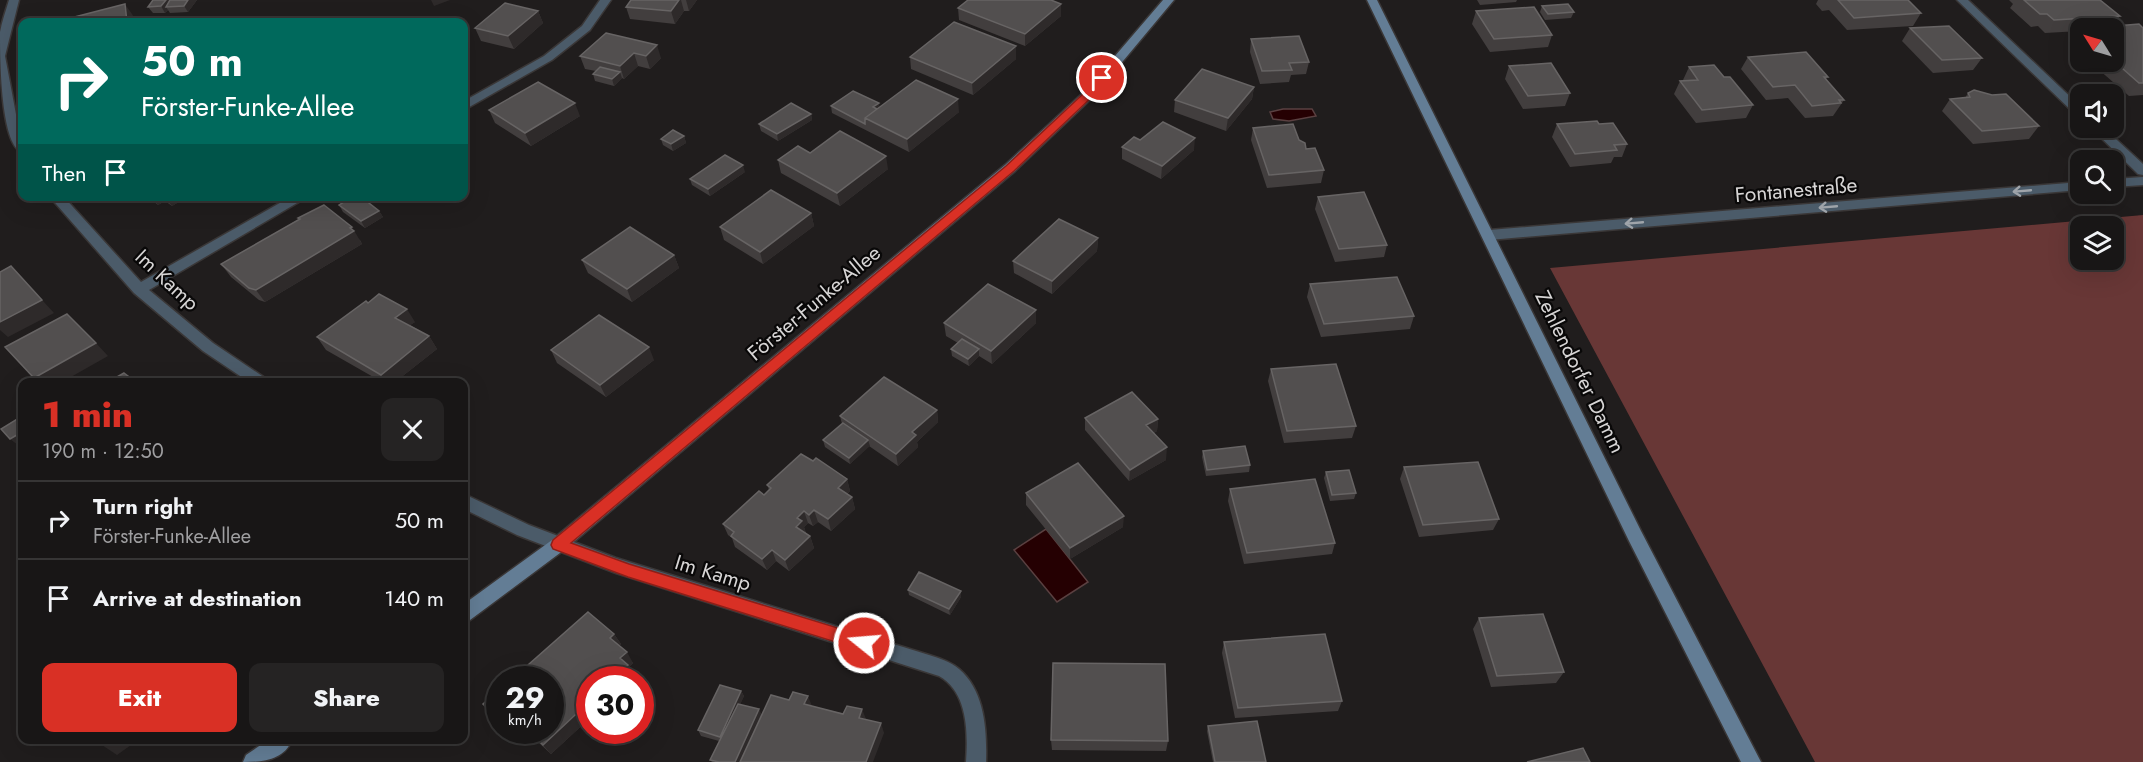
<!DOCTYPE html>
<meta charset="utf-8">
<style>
body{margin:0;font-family:Jost,sans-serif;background:#252323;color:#f1f3f6;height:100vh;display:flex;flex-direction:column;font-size:22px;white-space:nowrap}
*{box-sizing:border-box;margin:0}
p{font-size:20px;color:#9f9fa1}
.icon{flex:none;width:33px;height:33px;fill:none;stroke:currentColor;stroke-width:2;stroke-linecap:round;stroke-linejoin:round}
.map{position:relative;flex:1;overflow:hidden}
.sheet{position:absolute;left:18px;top:378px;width:450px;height:366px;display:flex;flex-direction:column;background:#181616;border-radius:12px;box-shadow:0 6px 24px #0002,0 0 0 2px #363535}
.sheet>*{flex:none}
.top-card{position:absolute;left:18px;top:18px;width:450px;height:183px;border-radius:12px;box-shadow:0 6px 24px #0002,0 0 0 2px #363535;background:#00695c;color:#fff;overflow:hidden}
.needle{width:39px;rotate:307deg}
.buttons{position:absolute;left:2070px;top:18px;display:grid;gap:12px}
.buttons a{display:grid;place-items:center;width:54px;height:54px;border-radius:12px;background:#181616;box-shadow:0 6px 24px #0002,0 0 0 2px #363535;font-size:30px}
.speed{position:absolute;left:486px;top:666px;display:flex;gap:12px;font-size:30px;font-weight:700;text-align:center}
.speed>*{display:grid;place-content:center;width:78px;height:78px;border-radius:50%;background:#181616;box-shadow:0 6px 24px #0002,0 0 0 2px #363535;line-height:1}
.speed small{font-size:15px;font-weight:400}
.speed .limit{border:9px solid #d22;background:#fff;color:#111}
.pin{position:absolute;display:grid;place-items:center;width:51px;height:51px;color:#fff;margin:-26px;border:3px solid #fff;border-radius:50%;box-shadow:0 2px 6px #0007}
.me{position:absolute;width:66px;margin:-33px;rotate:287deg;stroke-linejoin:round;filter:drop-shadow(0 0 4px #0008)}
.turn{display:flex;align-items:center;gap:21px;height:126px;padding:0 24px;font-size:27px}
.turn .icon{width:78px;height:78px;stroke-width:2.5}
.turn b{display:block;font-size:42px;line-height:51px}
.then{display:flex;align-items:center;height:57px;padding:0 24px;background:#0003;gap:12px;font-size:22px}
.round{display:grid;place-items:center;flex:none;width:63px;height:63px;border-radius:12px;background:#252323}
.overview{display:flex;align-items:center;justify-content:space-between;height:102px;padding:0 24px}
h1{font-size:36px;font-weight:800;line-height:45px;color:#d93025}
.primary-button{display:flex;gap:12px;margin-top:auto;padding:12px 24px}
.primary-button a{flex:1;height:69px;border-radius:12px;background:#d93025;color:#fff;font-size:24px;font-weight:800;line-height:69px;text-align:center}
.primary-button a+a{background:#252323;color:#f1f3f6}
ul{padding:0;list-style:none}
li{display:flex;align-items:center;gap:18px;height:78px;padding:0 24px;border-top:2px solid #363535}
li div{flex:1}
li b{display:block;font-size:22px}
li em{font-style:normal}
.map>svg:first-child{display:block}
</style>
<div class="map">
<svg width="2143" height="762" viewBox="0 0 2143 762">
<rect width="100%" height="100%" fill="#201d1d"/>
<!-- forest -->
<path fill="#683736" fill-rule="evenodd" d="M2143 215V762H1815L1550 268ZM2080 226H2114V260H2080Z"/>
<!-- water -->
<path fill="#250002" stroke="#5a4041" stroke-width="1.5" d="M1283 109H1312L1316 116 1289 121 1273 119 1270 112Z
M1046 529 1088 582 1057 602 1014 550Z"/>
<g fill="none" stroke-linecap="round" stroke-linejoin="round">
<defs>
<path id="street" d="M9 0H19L5 56 18 125 22 135V152C0 146 0 52 0 32 2 21 6 10 9 0Z
M600 0H611L590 30 552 60 464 110V101L544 56 582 26Z
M1957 0H1968L2080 106V116L2076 115Z
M2091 128H2104L2143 164V175L2138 174Z
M2143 177V185L2114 187V179Z
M2080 182V190L1489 240 1482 235 1489 230Z
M49 196H63L141 282 292 196H309L149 290 213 343 265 378 267 382H249L203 351 134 293Z
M464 494 529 525 616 558 929 655C939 658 951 662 959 669 985 691 987 731 986 762H966C968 733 968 692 939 676L616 573 517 535 464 509Z"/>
<path id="secondary" d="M1163 0H1174L1093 97 1015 171 564 550 470 620 464 622V604L552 540 1005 165 1085 91Z
M1367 0H1377L1641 531 1761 762H1741L1629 541Z
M268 740H292C284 760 263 762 243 762L246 755Z"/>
</defs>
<!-- street casing -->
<use href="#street" stroke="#3a3737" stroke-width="3"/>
<!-- secondary casing -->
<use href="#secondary" stroke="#3a3737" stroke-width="3"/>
<!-- street -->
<use href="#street" fill="#4b5b69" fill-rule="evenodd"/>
<!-- secondary -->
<use href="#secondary" fill="#637d95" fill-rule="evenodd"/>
</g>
<!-- wall -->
<path fill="#423e3e" d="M153 0H197L188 12 170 13 168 10 165 13H153L148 7Z
M631 0H697L689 11H684L675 24 630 19 626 7Z
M1477 0H1517L1516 2 1480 5Z
M1818 0H1908L1921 13 1913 26 1847 30 1829 10 1822 11 1816 4Z
M2009 0H2100L2120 16 2112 26 2143 28V95L2129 96 2090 62H2114V28H2080V31L2045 33 2038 26 2031 27 2010 8 2013 4Z
M1061 4V16L1025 46 959 20 958 8Z
M1542 6 1574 12 1571 18 1545 20 1540 12Z
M538 11 543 23 514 49 481 41 475 28Z
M1476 11 1552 35 1548 47 1490 52 1472 24Z
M1910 28 1982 58 1973 70 1933 73 1902 41Z
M606 33 661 58 650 69 638 66 624 79 622 78 614 86 595 81 593 74 596 71 585 69 580 56Z
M1251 39 1309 62 1306 74 1291 75 1289 82 1260 84 1250 52Z
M910 57 1016 59 973 95 911 69Z
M1748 57 1828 77 1826 79 1844 100 1833 116 1805 118 1788 98 1766 100 1741 69Z
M1509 66 1570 93 1565 106 1523 109 1505 79Z
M1689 67 1724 77 1753 105 1746 118 1696 123 1674 94 1680 81H1684L1683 80Z
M1254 87 1252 99 1226 131 1174 112 1175 100Z
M1968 93 2039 126 2029 139 1973 144 1942 111 1950 99 1965 98Z
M831 106 879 107 959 112 909 152 832 113Z
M489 110 580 116 531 146 495 123Z
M811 114 812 120 778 141 761 131 759 124Z
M1557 124H1599L1627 144 1622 157H1614L1611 163 1570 167 1552 137Z
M1253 128 1299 140 1324 170 1321 183 1267 188 1251 140Z
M684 136 686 143 673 151 663 145 661 139Z
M1140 140 1194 150 1161 179 1122 159V147Z
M778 160 888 169 840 206 781 173Z
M745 172 710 196 692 185 690 179Z
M147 196H189L172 206 165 201 158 205Z
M1318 197 1387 245 1384 257 1335 262 1315 209Z
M339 205 379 211 383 217 365 228 343 212Z
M811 213 814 226 763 264 724 240 720 227Z
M298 218 360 240 362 244 265 302 259 300 231 277 221 264 299 219Z
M1098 238 1097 251 1052 294 1014 273 1013 261Z
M674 255 679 268 632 302 588 273 582 260Z
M1310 284 1414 316 1410 329 1321 337 1307 297Z
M415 322 410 325 429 336 437 349 395 382H382L326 350 317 337Z
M944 323H1036L992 364 979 356 969 366 952 356 951 349 958 343 946 336Z
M551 350 654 360 606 397 557 363Z
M1271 369 1356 426 1352 438 1284 443 1268 381Z
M937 410 938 422 917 442 918 447 898 466 869 446 850 464 825 447 823 440 842 424 840 416Z
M1085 418 1158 419 1157 431 1154 433 1166 460 1129 481 1085 430Z
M1203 451 1250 465 1249 472 1206 476 1202 457Z
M813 461 847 479 850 491 847 494 852 497 855 509 831 531 818 522 813 526 808 523 804 527 806 533 810 536 814 548 789 571 776 561 767 570 735 547 732 538 728 535 723 524 764 495 769 490 767 485Z
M1404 467 1499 519 1493 530 1419 537 1400 479Z
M1326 472 1356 493 1354 499 1330 501 1324 478Z
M1230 489 1335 543 1332 554 1244 564 1228 501Z
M1026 493 1123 527 1070 559 1026 505Z
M908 590 961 597 950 615 909 595Z
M1479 618 1564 672 1556 683 1491 687 1473 629Z
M614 634 621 644 619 646 633 663 629 667 634 676 630 680H590V718L551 754 526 731 518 739 509 730H550Z
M1224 642 1342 701 1338 711 1235 718 1222 653Z
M500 689V721L483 704Z
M741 691 744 696 740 704 762 715 812 706 866 719 884 733 740 762H712L710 760 719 741 701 736 698 730Z
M1208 726 1266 762H1213L1207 731Z
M1051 740 1168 741 1166 751 1052 750Z"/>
<!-- shaded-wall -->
<path fill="#2e2a2a" d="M166 0H171L166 7 168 10 165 13 161 6Z
M188 0H197L188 12 184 6Z
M431 0H450L434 6Z
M679 0H681L684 11 675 24 671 11Z
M686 0H697L689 11Z
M125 4 134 17V22H127Z
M1061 4V16L1025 46V34Z
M538 11 543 23 514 49 508 36Z
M657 45 661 58 650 69 646 56Z
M1016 46V59L973 95 972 83Z
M634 53 638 66 624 79 620 66Z
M620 72 622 78 614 86 612 79Z
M1254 87 1252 99 1226 131 1228 118Z
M958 99 959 112 909 152 907 139Z
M575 103 580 116 531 146 525 133Z
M879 103 880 110 874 114 873 107Z
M811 114 812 120 778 141 777 134Z
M684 136 686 143 673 151 671 144Z
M1195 138 1194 150 1161 179 1162 166Z
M886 156 888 169 840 206 837 193Z
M743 165 745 172 710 196 708 189Z
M151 196H161L165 201 158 205Z
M164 196H189L172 206Z
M410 196H419L412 201Z
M379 211 383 217 365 228 361 221Z
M811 213 814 226 763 264 760 252Z
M352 227 362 244 265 302 256 290Z
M1098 238 1097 251 1052 294V281Z
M674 255 679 268 632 302 627 289Z
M11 266 54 313 8 337 0 330V322Z
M407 309 415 322 403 330 395 318Z
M1036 310V323L992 364 991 351Z
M429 336 437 349 395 382H386L381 375Z
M96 343 108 356 62 382H39L34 378Z
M649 347 654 360 606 397 600 385Z
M979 349V356L969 366 968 359Z
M937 410 938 422 917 442 918 447 898 466 896 454 912 432Z
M1158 419 1157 431 1145 437 1146 425Z
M22 432V442L18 445 10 439Z
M868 440 870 446 850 464 849 458Z
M1167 447 1166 460 1129 481 1130 470Z
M847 479 850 491 841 499 838 488Z
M852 497 855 509 831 531 828 519Z
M814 510 818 522 813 526 809 515Z
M804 511 808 523 804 527 806 533 796 527 797 518Z
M1124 516 1123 527 1070 559V548Z
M810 536 814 548 789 571 785 560Z
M772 550 776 561 767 570 762 559Z
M961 591V597L950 615 949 609Z
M614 634 621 644 616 649 610 638Z
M627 652 633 663 629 667 634 676 630 680H612L620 658Z
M741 691 744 696 723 742 720 737Z
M808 696 812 706 804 704Z
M590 701V718L551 754 543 745Z
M759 709 762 715 740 762H735Z
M862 709 866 719 859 718Z
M881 723 884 733 873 762H866Z
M511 730H526V731L518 739Z
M110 740H138L117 755 102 745Z"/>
<!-- building -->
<path fill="#524f4f" stroke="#676464" stroke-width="1.5" d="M153 0H166L161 6 148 7Z
M170 0H188L184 6 166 7Z
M631 0H679L671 11 626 7Z
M968 0H1051L1061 4 1025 34 958 8Z
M1838 0H1908L1921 13 1854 18Z
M2024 0H2100L2120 16 2054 20 2047 14H2040Z
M505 3 538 11 508 36 475 28Z
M125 4 127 22H55Z
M1568 4 1574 12 1548 14 1542 6Z
M1534 7 1552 35 1494 39 1476 11Z
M954 22 1016 46 972 83 910 57Z
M2139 24 2143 28V83H2139L2114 61V28H2105L2103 27Z
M1949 26 1982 58 1942 60 1910 28Z
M606 33 657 45 646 56 634 53 620 66 580 56Z
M1299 36 1309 62 1289 63 1292 70 1262 71 1251 39Z
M1806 52 1828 77H1824L1844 100H1839L1841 103 1812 106 1795 85 1773 87 1748 57Z
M1551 63 1570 93 1528 96 1509 66Z
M1714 65 1724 77H1730L1753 105 1702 110 1680 81 1698 80 1689 67Z
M600 67 620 72 612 79 593 74Z
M1202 69 1254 87 1228 118 1175 100Z
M916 80 958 99 907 139 865 118Z
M538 82 575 103 525 133 489 110Z
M1974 90 1992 95 2006 94 2039 126 1982 131 1950 99 1970 97 1968 93Z
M853 91 879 103 873 107 877 109 865 118V124L831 106Z
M791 103 811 114 777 134 759 124Z
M1597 121 1599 124 1613 123 1627 144 1614 145 1617 150 1575 154 1557 124Z
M1163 122 1195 138 1162 166 1122 147 1134 137 1140 140Z
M1293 124 1299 140 1305 143 1306 149 1315 148 1324 170 1269 175 1253 128Z
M673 130 684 136 671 144 661 139Z
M840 131 886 156 837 193 778 160 798 146 810 153Z
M725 155 743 165 708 189 690 179Z
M771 190 811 213 760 252 720 227Z
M1364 192 1387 245 1339 249 1318 197Z
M353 196H360L379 211 361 221 339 205Z
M324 205 352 227 350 228 354 231 256 290 249 288 221 264 300 219 298 218Z
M1059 219 1098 238 1052 281 1013 261Z
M630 227 674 255 627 289 582 260Z
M11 266 42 300 0 322V272Z
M1397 277 1414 316 1324 324 1310 284Z
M988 284 1036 310 991 351 944 323Z
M379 294 407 309 395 318 429 336 381 375 317 337 366 301 368 303Z
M67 314 96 343 34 378 5 347Z
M599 315 649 347 600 385 551 350Z
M962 339 979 349 968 359 951 349Z
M1336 364 1356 426 1287 431 1271 369Z
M124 373 136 382H108Z
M884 377 937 410 912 432 916 435 896 454 840 416Z
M1132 392 1158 419 1146 425 1167 447 1130 470 1085 418Z
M22 416V432L10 439 1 429Z
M843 423 868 440 849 458 823 440Z
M1245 446 1250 465 1207 470 1203 451Z
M801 454 813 461 816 458 847 479 838 488 852 497 828 519 814 510 809 515 804 511 797 518 802 521 796 527 810 536 785 560 772 550 762 559 731 536 734 532 723 524 759 491 764 495 771 488 767 485Z
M1478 462 1499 519 1423 525 1404 467Z
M1078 463 1124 516 1070 548 1026 493Z
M1349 470 1356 493 1332 495 1326 472Z
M1315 479 1335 543 1247 553 1230 489Z
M919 572 961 591 949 609 908 590Z
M588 612 614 634 610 638 627 652 620 658 628 665 612 680H590V701L543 745 528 730H550V680H511Z
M1543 614 1564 672 1497 676 1479 618Z
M1325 634 1342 701 1238 708 1224 642Z
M1053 663 1165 664 1168 741 1051 740Z
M720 685 741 691 720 737 698 730Z
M500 689V720L483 704Z
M793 692 808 696 804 704 843 714 847 706 862 709 859 718 881 723 866 762H740L771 695 789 700Z
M738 704 759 709 735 762H719L710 760Z
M1257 721 1266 762H1215L1208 726Z
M97 740H110L102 745Z
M1583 748 1590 762H1527Z"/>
<!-- one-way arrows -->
<defs><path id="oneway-shaft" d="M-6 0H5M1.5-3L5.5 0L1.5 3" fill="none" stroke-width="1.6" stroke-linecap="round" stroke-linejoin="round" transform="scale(1.5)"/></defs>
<g stroke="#9fa4aa">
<use href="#oneway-shaft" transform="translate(2022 191) rotate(175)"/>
<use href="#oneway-shaft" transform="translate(1828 207) rotate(175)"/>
<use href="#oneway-shaft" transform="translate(1634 223) rotate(175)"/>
</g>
<!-- route -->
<path fill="#d93025" stroke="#8d1f18" stroke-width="1.5" d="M1102 75 1108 78 1093 96 1014 171 571 543 629 564 864 636 870 638 872 643 870 649 864 651 628 577 553 549 551 545 553 540 1006 166 1085 92 1099 76Z"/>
<g text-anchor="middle" stroke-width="4.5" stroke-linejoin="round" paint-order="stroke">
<!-- street labels -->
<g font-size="21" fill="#d7d5d5" stroke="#090808">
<text transform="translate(1796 190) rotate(-5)" y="7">Fontanestraße</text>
<text transform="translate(167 280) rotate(43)" y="7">Im Kamp</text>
<text transform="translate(814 303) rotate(-40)" y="7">Förster-Funke-Allee</text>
<text transform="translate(1580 372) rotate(64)" y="7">Zehlendorfer Damm</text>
<text transform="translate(713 573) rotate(17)" y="7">Im Kamp</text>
</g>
</g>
</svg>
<div class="buttons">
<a><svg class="needle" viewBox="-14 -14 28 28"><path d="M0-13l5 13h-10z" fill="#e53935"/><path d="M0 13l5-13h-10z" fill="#9f9fa1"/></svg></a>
<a><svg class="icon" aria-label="sound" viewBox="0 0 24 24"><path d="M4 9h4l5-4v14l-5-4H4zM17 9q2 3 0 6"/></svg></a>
<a><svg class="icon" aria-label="search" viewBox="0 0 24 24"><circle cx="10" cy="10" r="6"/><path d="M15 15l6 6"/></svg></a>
<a><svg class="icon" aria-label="layers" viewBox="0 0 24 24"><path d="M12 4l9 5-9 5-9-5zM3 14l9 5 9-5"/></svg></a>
</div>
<div class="speed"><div>29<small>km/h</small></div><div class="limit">30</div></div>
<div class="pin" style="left:1102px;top:78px;background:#d93025"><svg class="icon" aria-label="arrive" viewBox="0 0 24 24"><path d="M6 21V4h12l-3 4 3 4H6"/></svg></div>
<svg class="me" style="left:864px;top:643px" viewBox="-20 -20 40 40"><circle r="17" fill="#d93025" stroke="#fff" stroke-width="3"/><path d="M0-11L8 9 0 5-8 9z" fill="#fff"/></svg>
<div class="top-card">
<div class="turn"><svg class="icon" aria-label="right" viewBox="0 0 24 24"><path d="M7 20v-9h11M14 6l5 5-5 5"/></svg><div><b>50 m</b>Förster-Funke-Allee</div></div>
<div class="then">Then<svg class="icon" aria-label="arrive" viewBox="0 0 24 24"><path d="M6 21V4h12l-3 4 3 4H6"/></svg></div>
</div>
<section class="sheet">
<div class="overview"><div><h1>1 min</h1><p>190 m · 12:50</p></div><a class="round"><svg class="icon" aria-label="close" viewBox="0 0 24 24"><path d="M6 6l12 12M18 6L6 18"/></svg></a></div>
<ul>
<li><svg class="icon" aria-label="right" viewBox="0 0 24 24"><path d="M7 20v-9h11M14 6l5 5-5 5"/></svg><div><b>Turn right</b><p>Förster-Funke-Allee</p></div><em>50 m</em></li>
<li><svg class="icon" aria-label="arrive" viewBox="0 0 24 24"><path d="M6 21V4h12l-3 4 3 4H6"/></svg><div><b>Arrive at destination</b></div><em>140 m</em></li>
</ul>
<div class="primary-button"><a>Exit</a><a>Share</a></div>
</section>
</div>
